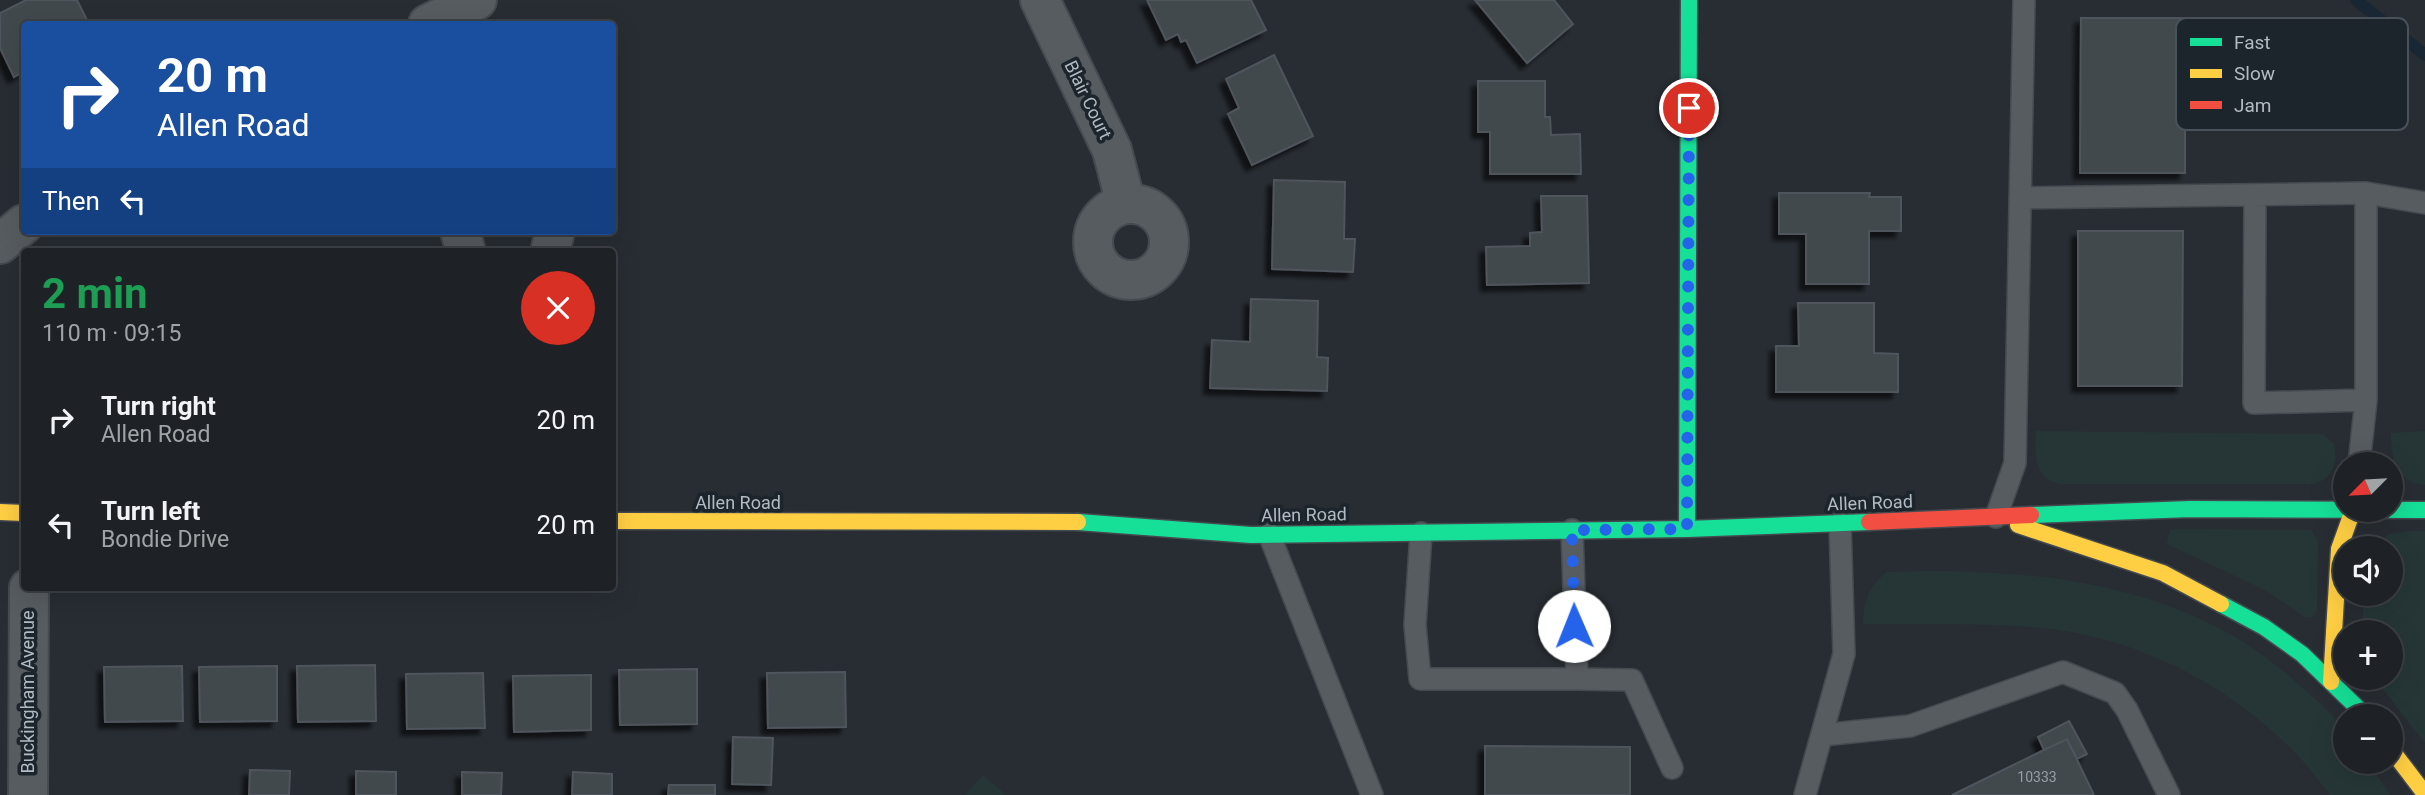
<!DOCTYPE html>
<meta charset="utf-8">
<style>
body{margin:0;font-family:Roboto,sans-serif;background:#2b2f32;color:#f1f3f6;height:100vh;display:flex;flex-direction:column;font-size:26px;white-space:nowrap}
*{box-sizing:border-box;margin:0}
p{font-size:23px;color:#a1a4a7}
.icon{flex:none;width:38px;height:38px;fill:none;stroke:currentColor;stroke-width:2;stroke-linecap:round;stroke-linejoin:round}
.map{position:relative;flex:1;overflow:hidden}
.panel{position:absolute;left:21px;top:248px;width:595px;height:343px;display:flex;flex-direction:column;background:#1e2226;border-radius:7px;box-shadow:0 7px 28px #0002,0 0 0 2px #3c3f43}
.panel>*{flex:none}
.top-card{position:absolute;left:21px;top:21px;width:595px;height:214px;border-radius:7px;box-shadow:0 7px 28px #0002,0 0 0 2px #3c3f43;background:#1a4fa0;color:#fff;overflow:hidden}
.needle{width:46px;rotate:246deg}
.buttons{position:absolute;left:2333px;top:452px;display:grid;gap:14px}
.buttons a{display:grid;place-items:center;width:70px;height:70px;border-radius:50%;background:#1e2226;box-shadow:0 7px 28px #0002,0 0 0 2px #3c3f43;font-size:35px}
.pin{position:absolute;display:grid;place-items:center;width:60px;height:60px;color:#fff;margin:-30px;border:4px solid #fff;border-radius:50%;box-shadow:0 2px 7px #0007}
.me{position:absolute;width:77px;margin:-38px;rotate:359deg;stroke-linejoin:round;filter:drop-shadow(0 0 5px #0008)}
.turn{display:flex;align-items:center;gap:24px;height:147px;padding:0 21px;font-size:32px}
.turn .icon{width:91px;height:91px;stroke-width:2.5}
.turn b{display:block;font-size:49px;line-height:60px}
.then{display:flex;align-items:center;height:66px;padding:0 21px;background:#0003;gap:14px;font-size:26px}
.round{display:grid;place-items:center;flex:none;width:74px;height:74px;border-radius:37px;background:#2b2f32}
.headline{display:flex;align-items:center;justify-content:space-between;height:119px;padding:0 21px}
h1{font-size:42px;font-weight:700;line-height:52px;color:#1e9e55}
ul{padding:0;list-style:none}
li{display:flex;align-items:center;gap:21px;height:105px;padding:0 21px}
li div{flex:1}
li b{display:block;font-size:26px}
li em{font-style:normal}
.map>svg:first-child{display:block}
</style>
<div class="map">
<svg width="2425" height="795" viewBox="0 0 2425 795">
<defs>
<filter id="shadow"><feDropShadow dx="-6" dy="6" stdDeviation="2" flood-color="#0009"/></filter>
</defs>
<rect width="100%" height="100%" fill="#282d33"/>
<!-- green -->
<path fill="#263637" d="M2036 431 2323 434 2334 444C2338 464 2333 478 2314 484H2060C2033 479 2035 453 2036 431Z
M2425 431V485C2395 483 2391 457 2391 433Z
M2174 529 2311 530 2318 542 2317 611 2313 617 2306 618 2265 590 2167 544 2169 531Z
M2408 531H2425V743L2373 677H2390V632H2363V593H2390V548H2372L2389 534Z
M1887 572C2031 567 2187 581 2298 684 2310 695 2342 720 2345 735 2347 743 2345 753 2345 761H2368L2390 795H2330C2263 701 2149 636 2033 627 1977 623 1919 625 1863 624 1864 600 1868 587 1887 572Z
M983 775 1006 795H965Z"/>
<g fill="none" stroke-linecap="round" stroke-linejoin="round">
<!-- stream -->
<path stroke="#192633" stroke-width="12" d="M2356 0 2425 55"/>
</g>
<!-- building -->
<path fill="#43484e" stroke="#4f545b" stroke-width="2" filter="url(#shadow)" d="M26 0H77L89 24H24V71L14 77 0 48V13Z
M1147 0H1251L1266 30 1197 63 1186 40 1181 42 1178 34 1166 40Z
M1475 0H1554L1573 24 1527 63Z
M2081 18H2185V173H2080Z
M1274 55 1313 136 1252 165 1228 114 1239 108 1226 79Z
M1478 81H1545V117H1550L1551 135 1580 134 1581 174H1490V132H1478Z
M1274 180 1345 182 1344 239H1355L1353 272 1272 269Z
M1779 193H1870L1869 197H1901V231H1869V284H1806V234H1779Z
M1541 196H1587L1589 283 1487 285 1486 247 1530 246V233L1542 232Z
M2078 231H2183L2182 386H2078Z
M1251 299 1318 301 1317 357 1328 358 1327 391 1210 388 1212 340 1250 342Z
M1798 303H1874V353L1898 354V392H1776V346H1799Z
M375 665 376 721 298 722 297 666Z
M182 666 183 721 105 722 104 667Z
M277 666V721L200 722 199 667Z
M697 669V724L620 725 619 670Z
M845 672 846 727 768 728 767 673Z
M483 673 485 728 407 729 406 674Z
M591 675V730L514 732 513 676Z
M2069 721 2087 754 2077 759 2067 739 2044 750 2038 737Z
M733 737 773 738 771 785 732 784Z
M2067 739 2094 795H1952L2044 750Z
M1485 746 1630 747V795H1485Z
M250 770 290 771 289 795H249Z
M356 771 396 772V795H356Z
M462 772 502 773 501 795H462Z
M573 772 612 774V795H572Z
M669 785H715V795H668Z"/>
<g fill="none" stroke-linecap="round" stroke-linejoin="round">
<defs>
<path id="lane" d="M2366 193 2425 203
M2255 197 2254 403 2366 400
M2020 198 2366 193V400L2359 464
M1996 517 2015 463 2024 0
M1421 533 1415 625 1420 679H1577L1572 530
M1269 534 1372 795
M1577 679 1632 680 1672 768
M1822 735 1910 726 2063 672 2115 693 2127 710 2169 795
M1805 795 1844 654 1840 523"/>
<path id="street" d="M1040 0 1112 150 1126 204
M428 24 477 0
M1093 242a38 38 0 1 1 76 0a38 38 0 1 1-76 0Z
M460 231 466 252
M0 244 24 224
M550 252 555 231
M28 795 29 588"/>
<path id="fast" d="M2031 515 2190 509 2425 510
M1078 522 1251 535 1687 529 1869 522
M1687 529 1689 0
M2221 604 2264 627 2302 654 2366 716"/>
<path id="slow" d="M0 512 24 513
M612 521 1078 522
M2018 525 2163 573 2221 604
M2331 682 2339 549 2353 510
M2390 748 2425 794"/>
<path id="jam" d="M1869 522 2031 515"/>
</defs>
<!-- lane casing -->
<use href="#lane" stroke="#454a50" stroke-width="24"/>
<!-- street casing -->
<use href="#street" stroke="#454a50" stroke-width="42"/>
<!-- fast casing -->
<use href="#fast" stroke="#454a50" stroke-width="19"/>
<!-- slow casing -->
<use href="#slow" stroke="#454a50" stroke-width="19"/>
<!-- jam casing -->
<use href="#jam" stroke="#454a50" stroke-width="19"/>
<!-- lane -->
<use href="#lane" stroke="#575c61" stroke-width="21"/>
<!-- street -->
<use href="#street" stroke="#575c61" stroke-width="38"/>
<!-- fast -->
<use href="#fast" stroke="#16e098" stroke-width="16"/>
<!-- slow -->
<use href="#slow" stroke="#ffcf43" stroke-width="16"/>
<!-- jam -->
<use href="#jam" stroke="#f24e42" stroke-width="16"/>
</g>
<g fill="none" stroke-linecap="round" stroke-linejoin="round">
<!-- route -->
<path stroke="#2563eb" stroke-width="12" stroke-dasharray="0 21.6" d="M1574 626 1572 530 1687 529 1689 108"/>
</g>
<g text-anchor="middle" stroke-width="7" stroke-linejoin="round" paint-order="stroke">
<!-- number labels -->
<g font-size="14" fill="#969ea6">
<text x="2037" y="782">10333</text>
</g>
<!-- street labels -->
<g font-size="18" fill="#b2bac4" stroke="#1c242c">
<text transform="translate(1088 100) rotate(64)" y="6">Blair Court</text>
<text x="738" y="509">Allen Road</text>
<text transform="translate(1870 503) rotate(-2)" y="6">Allen Road</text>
<text transform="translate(1304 515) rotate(-1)" y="6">Allen Road</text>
<text transform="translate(28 692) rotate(-90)" y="6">Buckingham Avenue</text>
</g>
</g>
<!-- legend -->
<rect x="2176" y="18" width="232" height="112" rx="10" fill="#1c242c" stroke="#49515a" stroke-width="2"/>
<rect x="2190" y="38" width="32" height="8" fill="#16e098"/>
<rect x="2190" y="69" width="32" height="9" fill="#ffcf43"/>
<rect x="2190" y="101" width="32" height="8" fill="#f24e42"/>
<g font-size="19" fill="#b2bac4">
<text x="2234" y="49">Fast</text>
<text x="2234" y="80">Slow</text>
<text x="2234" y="112">Jam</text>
</g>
</svg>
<div class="buttons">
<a><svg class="needle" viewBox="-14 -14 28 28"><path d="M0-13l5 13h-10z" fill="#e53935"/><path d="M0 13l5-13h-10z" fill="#a1a4a7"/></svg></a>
<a><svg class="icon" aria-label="sound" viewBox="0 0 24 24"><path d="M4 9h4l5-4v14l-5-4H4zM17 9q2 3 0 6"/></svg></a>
<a>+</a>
<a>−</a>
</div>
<div class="pin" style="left:1689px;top:108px;background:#d93025"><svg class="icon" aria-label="arrive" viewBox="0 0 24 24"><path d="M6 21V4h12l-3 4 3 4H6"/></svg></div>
<svg class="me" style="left:1574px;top:626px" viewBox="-20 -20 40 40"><circle r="19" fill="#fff"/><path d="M0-13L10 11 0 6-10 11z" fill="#2563eb"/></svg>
<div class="top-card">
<div class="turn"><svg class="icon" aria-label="right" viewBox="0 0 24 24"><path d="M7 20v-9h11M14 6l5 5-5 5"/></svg><div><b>20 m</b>Allen Road</div></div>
<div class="then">Then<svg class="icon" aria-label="left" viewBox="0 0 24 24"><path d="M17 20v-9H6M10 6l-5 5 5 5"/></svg></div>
</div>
<section class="panel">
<div class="headline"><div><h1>2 min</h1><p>110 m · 09:15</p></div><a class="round" style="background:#d93025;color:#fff"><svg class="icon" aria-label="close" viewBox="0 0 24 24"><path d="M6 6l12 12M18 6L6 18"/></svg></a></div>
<ul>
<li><svg class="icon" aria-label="right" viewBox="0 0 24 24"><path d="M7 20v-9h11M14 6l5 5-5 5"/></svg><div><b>Turn right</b><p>Allen Road</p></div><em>20 m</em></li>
<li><svg class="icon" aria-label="left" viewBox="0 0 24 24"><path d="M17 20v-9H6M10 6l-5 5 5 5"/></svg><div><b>Turn left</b><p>Bondie Drive</p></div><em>20 m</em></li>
</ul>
</section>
</div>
